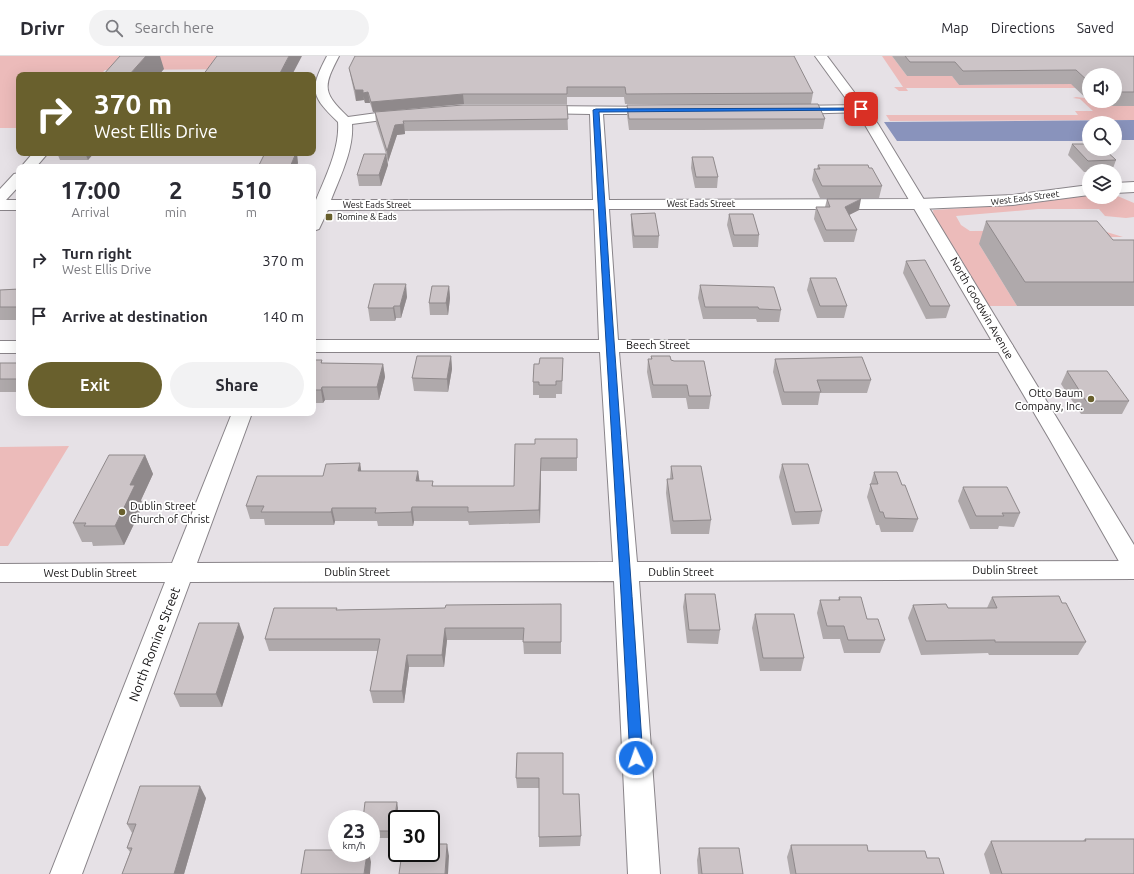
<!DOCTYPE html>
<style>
body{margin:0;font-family:Ubuntu,sans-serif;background:#f2f2f3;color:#2b2b33;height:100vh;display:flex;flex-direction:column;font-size:15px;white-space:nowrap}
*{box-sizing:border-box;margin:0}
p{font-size:13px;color:#7c7c81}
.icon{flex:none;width:22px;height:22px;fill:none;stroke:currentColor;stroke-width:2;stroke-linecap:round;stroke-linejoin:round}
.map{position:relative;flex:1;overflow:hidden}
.side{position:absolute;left:16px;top:108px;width:300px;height:252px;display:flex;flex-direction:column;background:#fff;border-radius:8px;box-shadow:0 4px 16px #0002}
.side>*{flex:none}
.banner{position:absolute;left:16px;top:16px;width:300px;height:84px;border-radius:8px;box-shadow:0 4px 16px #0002;background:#69602d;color:#fff;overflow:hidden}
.fabs{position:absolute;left:1082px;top:12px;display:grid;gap:8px}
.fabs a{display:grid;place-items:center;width:40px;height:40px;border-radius:50%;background:#fff;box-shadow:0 4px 16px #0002;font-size:20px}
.speed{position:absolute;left:328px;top:754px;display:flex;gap:8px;font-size:20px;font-weight:700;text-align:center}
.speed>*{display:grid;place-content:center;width:52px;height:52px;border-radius:50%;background:#fff;box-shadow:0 4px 16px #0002;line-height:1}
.speed small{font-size:10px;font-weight:400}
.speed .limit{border:2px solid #111;border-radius:6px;background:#fff;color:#111}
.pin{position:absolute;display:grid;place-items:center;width:34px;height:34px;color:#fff;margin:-17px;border-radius:8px;box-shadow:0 2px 6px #0006}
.me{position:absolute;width:44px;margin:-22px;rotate:357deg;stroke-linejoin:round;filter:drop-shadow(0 0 3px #0008)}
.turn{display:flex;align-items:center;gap:14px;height:84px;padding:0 12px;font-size:18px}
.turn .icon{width:52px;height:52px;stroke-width:2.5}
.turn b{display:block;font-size:28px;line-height:34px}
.eta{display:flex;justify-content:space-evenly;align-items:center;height:68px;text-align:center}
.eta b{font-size:24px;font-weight:700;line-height:28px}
.primary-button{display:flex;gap:8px;margin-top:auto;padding:8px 12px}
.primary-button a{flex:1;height:46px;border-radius:24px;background:#69602d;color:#fff;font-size:16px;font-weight:700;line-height:46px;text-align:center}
.primary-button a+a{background:#f2f2f3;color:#2b2b33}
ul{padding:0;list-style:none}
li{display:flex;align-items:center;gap:12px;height:56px;padding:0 12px}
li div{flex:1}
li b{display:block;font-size:15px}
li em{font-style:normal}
header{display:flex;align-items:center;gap:24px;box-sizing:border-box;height:56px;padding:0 20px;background:#fff;border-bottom:1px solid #e1e1e2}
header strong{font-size:19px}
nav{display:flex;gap:22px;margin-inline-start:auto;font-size:14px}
.search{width:280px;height:36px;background:#f2f2f3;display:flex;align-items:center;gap:10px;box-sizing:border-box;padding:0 14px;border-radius:22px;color:#7c7c81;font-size:15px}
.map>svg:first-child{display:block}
</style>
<header>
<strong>Drivr</strong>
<div class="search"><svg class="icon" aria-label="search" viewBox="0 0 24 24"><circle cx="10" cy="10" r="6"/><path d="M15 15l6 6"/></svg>Search here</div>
<nav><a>Map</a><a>Directions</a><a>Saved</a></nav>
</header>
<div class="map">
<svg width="1134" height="818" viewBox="0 0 1134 818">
<rect width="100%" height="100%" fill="#e6e1e6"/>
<!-- green -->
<path fill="#ecbbba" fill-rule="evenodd" d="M0 0H262L252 13 105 14 100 19H19V72H0Z
M882 0H892L907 20 923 0 1068 16 1089 32H906L908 35H899L894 31H903ZM950 17 1066 28 959 29Z
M1076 41 1085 42 1094 50 1115 45H1134V64L890 65 886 59H1078L1075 55H1093L1080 43 1073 42Z
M1089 138V141H1115V139L1134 147V161L1126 162 1105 160 1099 153H1038L956 160 961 169 970 175 1100 174 1123 181H1085L979 188 1017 250H988L934 161 933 154 1028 148Z
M69 390 8 490H0V391Z"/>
<!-- water -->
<path fill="#8993bc" d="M1134 64V84H1115V67H1089V85H897L884 66Z"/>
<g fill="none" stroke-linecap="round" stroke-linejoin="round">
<defs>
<path id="minor" d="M327 0H339C323 31 322 36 348 61L406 53 411 54 413 57 411 60 406 61 352 68C354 93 340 121 331 144H593L590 58 533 57 531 54 533 51 538 50 663 51 665 54 663 57 658 58H603L609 144 920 143 1013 139 1089 129V139L1013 149 920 153H609L618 284H1003L1010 286 1013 290 1010 294 1003 296H619L637 506 1134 505V523L639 525 660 818H628L614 525 190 526 82 818H50L165 526H0V508L172 507 232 357H252L197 507 613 506 600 296H313V284H599L594 153 328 154 319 173 313 175V144H316C326 120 340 92 338 66 311 40 309 34 327 0Z
M861 49 868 53 866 56 792 58 785 54 792 50Z
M33 97H48L36 111H21Z
M19 117V130L6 144H19V154H0V133L14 118Z
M1134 126V136L1115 137V127Z
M0 285H19V297H0Z"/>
<path id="tertiary" d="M815 0H827L878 68 1134 489V519L1125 516 1050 384 865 69Z"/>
</defs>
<!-- minor casing -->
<use href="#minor" stroke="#898489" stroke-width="2"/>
<!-- tertiary casing -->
<use href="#tertiary" stroke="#898489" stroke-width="2"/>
<!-- minor -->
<use href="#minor" fill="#fff" fill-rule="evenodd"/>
<!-- tertiary -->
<use href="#tertiary" fill="#fff" fill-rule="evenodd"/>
</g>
<!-- wall -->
<path fill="#afa9ab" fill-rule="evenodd" d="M892 0H1134V50H1094L1071 28 959 29 952 20H907ZM1089 19H1115V45H1089Z
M349 12 813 37 811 48H625L624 41H567V48H464L373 56 370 47H365L364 44 356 45 351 22Z
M567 49 568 74 405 75V78L397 79 388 106 386 99 388 109 381 130H359L357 119 386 98 376 67 375 56Z
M627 49 825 63 823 73 701 74H629L627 59Z
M1072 88 1116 104 1112 115H1089V116H1084L1068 99Z
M57 97H94L88 104H60Z
M692 101 718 121 717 132H695L691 112Z
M818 109 869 112 882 130 879 142H820L812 124 814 113H817Z
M827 143 859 154 849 159 857 174 854 186H824L814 163 816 151H825Z
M631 158 659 180 658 192H633L631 169Z
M729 158 759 179 758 191H733L727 169Z
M986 165 1113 184H1134V250H1017L979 188Z
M906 205 950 250 946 262 926 263 903 217Z
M810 222 847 250 844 262H817L807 234Z
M700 229 781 254 779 266H757L756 263H703L698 242Z
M449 230 450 242 448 259H430L429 247Z
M19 233V264H0V234Z
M407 241 401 262H396L395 265H370L368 252Z
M451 300 452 313 448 336 414 335 412 322Z
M651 300 671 304 711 340 709 353H688L686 342H652L647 316 648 303H651Z
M563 302 562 338H556V342H539V339H533V326L539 308Z
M775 303 871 324 867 337H820L818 349H782L773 316Z
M313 304H322V307L383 308 385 321 379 344H325L323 347H313Z
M0 307H19V336H0Z
M1067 315 1129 345 1122 358H1081L1061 328Z
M577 383V415H541L540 467 469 469 468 465H414L413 470H378L377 465H335L334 469H265L264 463H250L246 450 360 407 361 415H418L419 425H433V430H514L535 388Z
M145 399 153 418 141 444 143 449 124 489 93 490 92 486H82L73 467Z
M782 408 822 455 819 468 792 469 779 421Z
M671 410 711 464 709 478H671L666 437 667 423H670Z
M874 416 902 429 918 463 913 476H881L879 469H876L867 441Z
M963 431 1020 457 1014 471 999 470 998 473H970L958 445Z
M685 538 720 574 718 588 687 587 683 551Z
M839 541 867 563 885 584 880 597H844L840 583H823L817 557 820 544H838Z
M992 541 1062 547 1086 586 1078 599H989L988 597 921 599 908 562 913 549 948 552H987Z
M561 548V598H524L523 584H447L444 611H409L404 647H373L370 635 378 595H269L265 583 337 554 445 552Z
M755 558 804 602 801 615H760L752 572Z
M244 581 222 651H180L174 638Z
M517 697 563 738 581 780 580 790 539 791V732H517L516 722Z
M206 742 184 818H122L130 796 127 792 132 777 127 768Z
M398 752 394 782H371V763Z
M1085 783 1134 818H990L984 798 991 785H1083Z
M791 789 868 795 927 802 944 818H790L787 801Z
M699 792 743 818H698L697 804Z"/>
<!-- shaded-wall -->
<path fill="#8f898b" d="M146 0H160L164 13 159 19H129Z
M289 0H302L292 19H279Z
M355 34H363L364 44 356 45Z
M368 36 370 47H365L363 37Z
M463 38 464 48 373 56 371 46Z
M404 68 405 78 397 79 388 106 387 95 395 69Z
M85 97H94L88 104Z
M296 97H297L298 107 297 111H290Z
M386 98 388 109 381 130 379 119Z
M861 143 859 154 843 162 845 151Z
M406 228 407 241 401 262 400 250Z
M449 230 450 242 448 259 446 247Z
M394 250 396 262 395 265 393 252Z
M451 300 452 313 448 336 447 323Z
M383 308 385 321 379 344 377 331Z
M322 331 325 344 323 347 321 334Z
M145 399 153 418 141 444 143 449 124 489 115 470 130 429Z
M541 402V415L540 467 539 454Z
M360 407 362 420 358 415Z
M418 415 420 428 416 425Z
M412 451 414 465 413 470 411 456Z
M332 452 335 465 334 469 331 456Z
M239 567 244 581 222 651 216 638Z
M445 572 447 584 444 611 442 599Z
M407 599 409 611 404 647 402 635Z
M200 730 206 742 184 818H174Z
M397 746 398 752 394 782 393 775Z
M447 788 449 800 448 818H445Z
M367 797H369L371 806 370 818H364Z"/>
<!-- building -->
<path fill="#ccc4c7" stroke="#8f898b" d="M120 0H146L129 19H103Z
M217 0H289L279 19H203Z
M355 0H794L813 37 626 38 625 31H567V38H463L371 46 368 36 363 37V34H355L349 12Z
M905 0H1134V36H1115V19H1089V26L1076 14 963 15 955 6H910Z
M818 48 825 63H629L627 49Z
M463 49H567L568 63 403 65 404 68 395 69 387 95 375 56Z
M1072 88H1089V93H1104L1116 104 1088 105Z
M265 97H296L290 111H258Z
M364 98H386L379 119H357Z
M692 101H713L718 121H696Z
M818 109H868L869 112H872L882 130H822L814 113H820Z
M827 143H861L845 151 857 174H826L816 151H830Z
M655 157 659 180H634L631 158Z
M729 158H753L759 179H734Z
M986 165H1097L1113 184H1134V226H1025Z
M925 204 950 250H930L906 205Z
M810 222H836L847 250H820Z
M374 228H406L400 250H394L393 252H368Z
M700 229 774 231 781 254 759 253 758 251H705Z
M432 230H449L446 247H429Z
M19 233V251H0V234Z
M417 300H451L447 323 412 322Z
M651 300H670L671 304 674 305H704L711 340H689L687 329H653L648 303H652Z
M862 301 871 324H817L821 336H784L775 303Z
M540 302H563L562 325H556V329H539V326H533L534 308H539Z
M313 304H322L321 307 383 308 377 331H322L321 334H313Z
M0 307H19V323H0Z
M1067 315H1107L1129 345H1086Z
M535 383H577V402H541L539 454 468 456V451H412L411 456 375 457 376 452H332L331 456H261L264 450H246L257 420H323L326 408 360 407 358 415H418L416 425H433L432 430H514L515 388H535Z
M109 399H145L130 429H135L115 470H84L86 467H73Z
M782 408H808L822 455 795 456Z
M671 410H701L711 464 673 465 667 423H673Z
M874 416H897L902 429H905L918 463 885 462 883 456H880L870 428H878Z
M963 431H1007L1020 457H1002L1004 460H976Z
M685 538H715L720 574H689Z
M1059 540 1062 547H1066L1086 586H995V584L926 585 913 549 946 548 948 552H997L992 541Z
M839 541H861L867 563H878L885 584H848L844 570H827L820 544H840Z
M561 548V586H523L524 572H445L442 599H407L402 635H370L380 583H265L274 552H337L336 554 445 552 446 549Z
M755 558H794L804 602H763Z
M199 567H239L216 638H174Z
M517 697H563V738H579L581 780 539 781V722H516Z
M140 730H200L174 818H122L132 792H127L136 768H127Z
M365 746H397L393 775H371V763H363Z
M1085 783H1134V818H1002L991 785H1086Z
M431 788H447L445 818H399L402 797H431Z
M791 789H867L868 795H925L927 802H939L944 818H796Z
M699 792H739L743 818H702Z
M305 794H337V797H367L364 818H301Z"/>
<!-- route -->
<path fill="#1a73e8" stroke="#114b97" d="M861 52 863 54 599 56C612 272 629 487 643 702L641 706 636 708 632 706 630 702C619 486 604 270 593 54L596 53Z"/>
<!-- markers -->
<g fill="#69602d" stroke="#fff" stroke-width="1.5">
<rect x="325" y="157" width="8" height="8" rx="2"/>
<circle cx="1091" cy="343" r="4"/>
<circle cx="122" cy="456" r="4"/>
</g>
<g text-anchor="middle" stroke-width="3.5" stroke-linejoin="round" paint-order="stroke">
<!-- far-street labels -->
<g font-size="9" fill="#141213" stroke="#fff">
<text transform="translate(1025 142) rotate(-7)" y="3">West Eads Street</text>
<text x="701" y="151">West Eads Street</text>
<text x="377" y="152">West Eads Street</text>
</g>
<!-- far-poi labels -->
<g font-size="9" fill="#141213" stroke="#fff" text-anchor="start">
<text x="337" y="164">Romine &amp; Eads</text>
</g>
<!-- street labels -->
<g font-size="11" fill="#141213" stroke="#fff">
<text transform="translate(982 252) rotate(60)" y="4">North Goodwin Avenue</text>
<text x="658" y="293">Beech Street</text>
<text x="1005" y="518">Dublin Street</text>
<text x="357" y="520">Dublin Street</text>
<text x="681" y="520">Dublin Street</text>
<text x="90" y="521">West Dublin Street</text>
</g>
<!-- poi labels -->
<g font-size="11" fill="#141213" stroke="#fff" text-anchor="end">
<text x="1083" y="341">Otto Baum<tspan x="1083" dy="13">Company, Inc.</tspan></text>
<text x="130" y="454" text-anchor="start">Dublin Street<tspan x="130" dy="13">Church of Christ</tspan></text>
</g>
<!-- near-street labels -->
<g font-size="13" fill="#141213" stroke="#fff">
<text transform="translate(154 588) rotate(-69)" y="5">North Romine Street</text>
</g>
</g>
</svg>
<div class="fabs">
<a><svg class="icon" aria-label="sound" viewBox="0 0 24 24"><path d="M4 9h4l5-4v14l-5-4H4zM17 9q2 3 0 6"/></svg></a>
<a><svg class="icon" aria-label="search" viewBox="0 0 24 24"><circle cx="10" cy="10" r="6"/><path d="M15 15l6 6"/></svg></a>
<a><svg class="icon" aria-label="layers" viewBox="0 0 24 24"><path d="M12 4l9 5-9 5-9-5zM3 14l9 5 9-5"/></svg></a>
</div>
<div class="speed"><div>23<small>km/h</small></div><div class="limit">30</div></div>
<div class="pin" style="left:861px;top:53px;background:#d93025"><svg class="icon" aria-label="arrive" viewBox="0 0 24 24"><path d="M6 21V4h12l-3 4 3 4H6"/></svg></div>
<svg class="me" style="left:636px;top:702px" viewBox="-20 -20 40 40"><circle r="17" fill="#1a73e8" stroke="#fff" stroke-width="3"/><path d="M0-11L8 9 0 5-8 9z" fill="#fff"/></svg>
<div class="banner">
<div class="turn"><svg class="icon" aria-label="right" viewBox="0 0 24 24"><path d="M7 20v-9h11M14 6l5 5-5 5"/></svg><div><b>370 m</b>West Ellis Drive</div></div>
</div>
<section class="side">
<div class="eta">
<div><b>17:00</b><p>Arrival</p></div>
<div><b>2</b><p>min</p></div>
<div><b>510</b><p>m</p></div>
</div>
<ul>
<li><svg class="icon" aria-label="right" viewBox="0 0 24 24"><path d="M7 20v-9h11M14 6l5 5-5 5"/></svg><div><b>Turn right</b><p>West Ellis Drive</p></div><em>370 m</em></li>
<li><svg class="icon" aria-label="arrive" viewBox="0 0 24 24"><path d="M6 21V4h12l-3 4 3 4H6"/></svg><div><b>Arrive at destination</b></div><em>140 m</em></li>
</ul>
<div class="primary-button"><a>Exit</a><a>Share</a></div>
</section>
</div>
